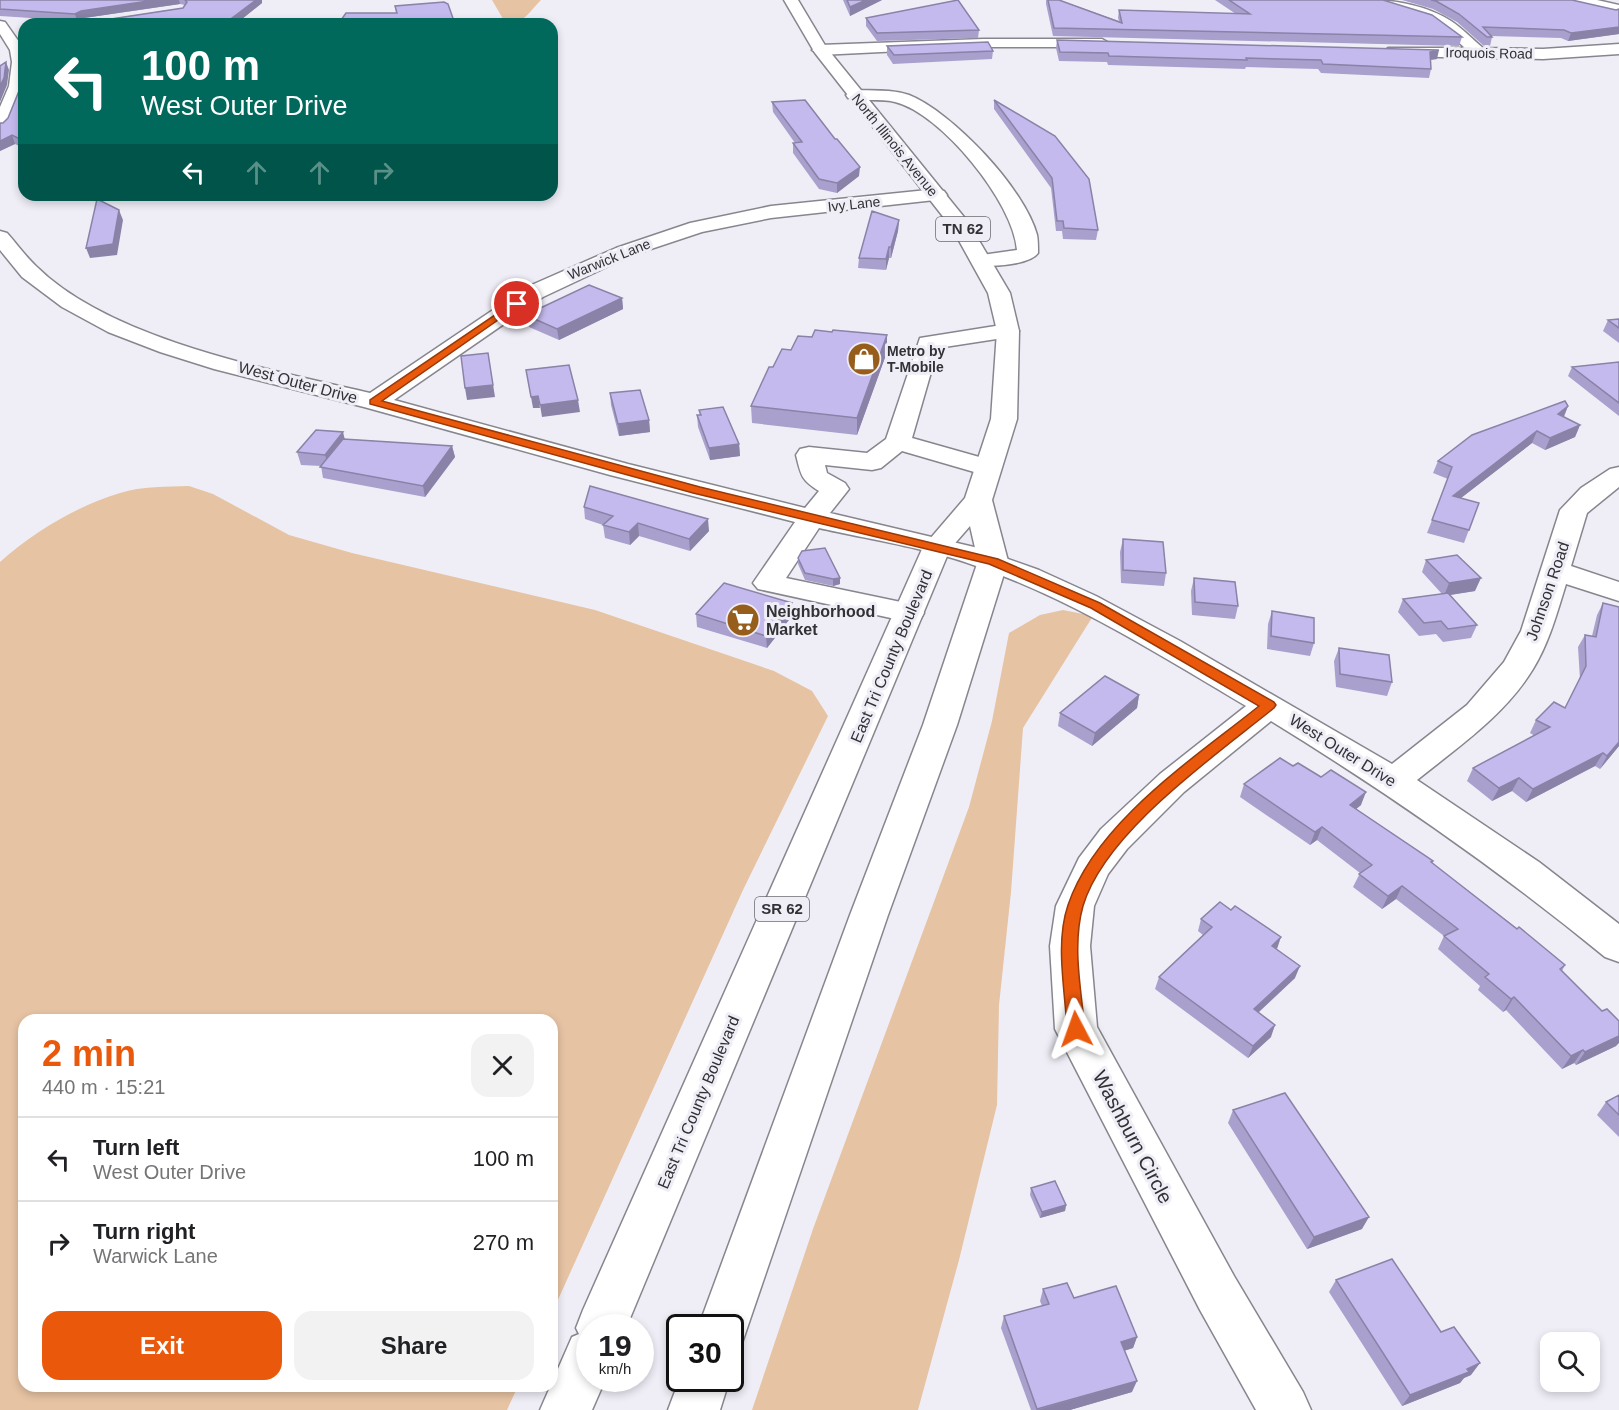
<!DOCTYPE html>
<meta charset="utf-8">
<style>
body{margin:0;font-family:Arial,sans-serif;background:#f2f2f2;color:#202124;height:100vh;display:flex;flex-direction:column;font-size:22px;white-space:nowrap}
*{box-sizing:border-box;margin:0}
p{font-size:20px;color:#757577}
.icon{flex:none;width:33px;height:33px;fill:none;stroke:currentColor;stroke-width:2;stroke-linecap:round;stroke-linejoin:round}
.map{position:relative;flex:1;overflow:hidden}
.drawer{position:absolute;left:18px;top:1014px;width:540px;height:378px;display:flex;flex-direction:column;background:#fff;border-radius:18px;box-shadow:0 3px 9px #0003}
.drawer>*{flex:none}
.banner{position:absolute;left:18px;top:18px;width:540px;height:183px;border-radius:18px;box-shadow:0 3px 9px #0003;background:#00695c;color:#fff;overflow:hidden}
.fabs{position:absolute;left:1540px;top:1332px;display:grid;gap:12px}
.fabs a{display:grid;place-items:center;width:60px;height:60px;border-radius:12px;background:#fff;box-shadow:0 3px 9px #0003;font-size:30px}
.speed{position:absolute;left:576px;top:1314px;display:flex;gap:12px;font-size:30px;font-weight:700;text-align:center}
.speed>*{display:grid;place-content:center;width:78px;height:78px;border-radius:50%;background:#fff;box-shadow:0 3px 9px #0003;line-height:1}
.speed small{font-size:15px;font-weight:400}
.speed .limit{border:3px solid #111;border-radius:9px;background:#fff;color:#111}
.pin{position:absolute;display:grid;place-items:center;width:51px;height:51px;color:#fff;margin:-26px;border:3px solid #fff;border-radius:50%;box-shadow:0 2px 6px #0007}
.me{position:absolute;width:66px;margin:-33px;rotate:356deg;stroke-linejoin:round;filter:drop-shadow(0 0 4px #0008)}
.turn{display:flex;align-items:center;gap:21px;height:126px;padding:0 24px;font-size:27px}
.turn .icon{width:78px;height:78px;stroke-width:2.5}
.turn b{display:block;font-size:42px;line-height:51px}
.lanes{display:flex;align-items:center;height:57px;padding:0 24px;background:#0003;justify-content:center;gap:30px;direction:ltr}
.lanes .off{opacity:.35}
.round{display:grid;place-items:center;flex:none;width:63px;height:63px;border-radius:18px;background:#f2f2f2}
.overview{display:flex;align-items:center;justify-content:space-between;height:102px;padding:0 24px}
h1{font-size:36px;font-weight:700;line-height:45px;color:#ea580c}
.cta{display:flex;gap:12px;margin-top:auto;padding:12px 24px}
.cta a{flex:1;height:69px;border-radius:18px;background:#ea580c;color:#fff;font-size:24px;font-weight:700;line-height:69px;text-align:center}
.cta a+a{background:#f2f2f2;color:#202124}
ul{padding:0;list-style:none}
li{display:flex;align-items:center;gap:18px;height:84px;padding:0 24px;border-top:2px solid #e0e0e0}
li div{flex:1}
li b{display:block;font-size:22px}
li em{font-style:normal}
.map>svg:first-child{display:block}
</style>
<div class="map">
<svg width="1619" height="1410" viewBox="0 0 1619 1410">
<rect width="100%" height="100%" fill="#efeef7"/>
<!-- green -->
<path fill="#e6c3a3" d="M492 0H541C530 11 524 24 506 24Z
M189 486 213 494 289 535 352 553 595 610 774 671 812 691 828 716 743 890 552 1313V1020H24V1386H518L507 1410H0V562C33 532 77 506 120 493 142 486 167 487 189 486Z
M1063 610 1093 616 1023 728 1011 892 999 1005 997 1105 959 1260 918 1410H752L813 1229 969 807 992 721 1009 633 1040 615Z"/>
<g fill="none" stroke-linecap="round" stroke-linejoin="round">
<defs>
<path id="minor" d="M1370 0C1396 0 1428 6 1451 21 1462 28 1472 39 1483 48L1543 49 1619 44V54L1543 59 1393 56 1388 54 1385 51 1388 48H1465L1443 28 1431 21 1372 3Z
M1572 0H1597L1619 5V13L1574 3Z
M0 21 5 22 24 49V88L9 125 6 129 0 130V107L9 86 12 62 10 50 0 34Z
M983 39H1102L1109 43 1102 47H983L820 55 812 50 820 45Z
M854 90C872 91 891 89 909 95 952 112 1025 189 1037 235 1038 240 1038 247 1038 253 1030 265 988 268 975 264L972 260 975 256 1017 250C1014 203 941 113 895 102 879 98 863 102 848 98L846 95Z
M937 189 944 191 947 195 944 199 771 218 702 232 630 256 543 297 394 400 628 464 805 508 819 491C801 480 801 475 796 455L800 449 809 447 867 453 886 439 920 338 1008 324 1016 326 1019 331 1016 336 938 348 912 438 997 462 1001 468 997 474 988 476 902 451 881 468 872 470 825 465 827 473 845 483 849 489 830 513 974 547 1039 570 1096 596 1180 641 1392 764 1467 705 1504 662 1521 631 1560 510 1581 488 1610 469 1619 467V487L1587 513 1571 566 1619 582V601L1566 584C1557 613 1549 643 1533 669 1505 715 1458 747 1417 780L1539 862 1619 924V962L1605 957C1499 870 1388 793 1271 721L1184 792 1127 849 1108 874 1094 906 1090 946 1097 1027 1234 1276 1303 1392 1311 1410H1256L1200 1310 1055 1029 1050 946 1056 906 1079 858 1101 829 1160 774 1246 706C1160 655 1073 600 979 567 928 548 872 540 819 528L786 578 920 606 924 613 920 620 909 622 758 589 753 583 795 522 610 475 364 407 214 369 160 352 108 332 62 307 22 277 0 250V231L7 233C17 244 26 257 37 267 111 340 271 370 370 393L527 287 616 248 690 223 771 206Z"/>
<path id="highway" d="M784 0H798L826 47 968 222 1010 293 1019 331 1017 419 992 500 1008 561 957 725 888 915 741 1346 730 1350V1328H698L850 915 923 725 978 561 970 526 950 549 626 1328H590V1378H606L592 1410H540L572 1337 579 1334 576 1328 583 1310 923 547 965 498 991 419 997 331 988 293 952 228 815 53Z
M680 1378H730L720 1410H668Z"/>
</defs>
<!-- minor casing -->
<use href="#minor" stroke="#87868e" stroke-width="3"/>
<!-- highway casing -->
<use href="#highway" stroke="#87868e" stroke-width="3"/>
<!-- minor -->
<use href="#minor" fill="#fff" fill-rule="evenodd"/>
<!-- highway -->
<use href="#highway" fill="#fff" fill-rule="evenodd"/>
</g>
<!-- wall -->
<path fill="#a9a0cd" d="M0 0H262V3L239 21 339 23 396 13 395 6 455 24H74L183 8 185 5 180 4 84 18 77 21 0 16Z
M843 0H882L850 16Z
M1046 0H1059L1119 21 1118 18 1119 10 1236 14 1215 0H1383L1462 37 1459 46 1053 36 1046 4Z
M1396 0H1572L1616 10 1619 9V34L1568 41 1561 38 1491 36 1492 37 1490 46H1484L1457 22 1433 9 1402 0Z
M866 18 979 30 978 38 877 41 866 26Z
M1057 40 1437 59 1431 60V69L1429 78 1321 73 1318 69 1246 67 1245 69 1108 65 1107 62 1059 61 1056 48Z
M887 46 993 51 992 59 893 64 887 55Z
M24 52V148L15 144 0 151V123H3L8 118 23 81Z
M994 100 1098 230 1096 240 1063 239 1062 231H1056L1051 188 994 109Z
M772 102 859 176 837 193 819 189 793 153V143H795L773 112Z
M899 220 898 231 891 258H889L886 270 858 268 859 258Z
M622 298 623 309 559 340 529 327 528 316 532 314V312Z
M1619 319V343L1603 331 1608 320Z
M791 350 887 352 857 435 752 423 751 406 773 367Z
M1619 362V416L1568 376 1572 367Z
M610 393 649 420 650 432 619 436 611 405Z
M1568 406 1564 417 1580 425 1575 437 1545 450 1532 443 1461 498 1479 503 1464 543 1427 533 1448 479 1433 473 1438 461Z
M699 410 739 444 740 456 710 460 698 427 697 415H700Z
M345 439 452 446 455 457 425 497 323 478 321 466 301 465 297 452Z
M584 507 709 531 690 551 639 536 630 545 605 538 603 525 585 519Z
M1123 539 1166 573 1164 586 1121 583 1120 552Z
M798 558 840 578V584L833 586 805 580 798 564Z
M1426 560 1475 591 1449 595 1477 625 1471 638 1443 642 1436 634 1419 636 1398 612 1403 599 1442 594 1422 572Z
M1194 578 1238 606 1235 619 1192 615 1191 591Z
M1603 603 1619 746 1600 769 1595 766 1526 802 1512 791 1492 801 1467 781 1473 768 1535 736 1530 733 1536 720 1565 708 1580 679 1578 647 1585 635 1592 636 1597 615Z
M1272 611 1314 643 1310 656 1267 649 1268 624Z
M696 614 792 616 767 648 697 627Z
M1339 648 1392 682 1387 696 1336 687 1334 661Z
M1139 695 1137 708 1092 746 1058 726 1060 713Z
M1293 766 1321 777 1361 805 1356 809 1433 861 1432 863 1565 965 1562 971 1616 1046 1576 1065 1574 1063 1562 1069 1506 1010 1503 1012 1478 990 1480 986 1438 949 1444 936 1396 899 1382 909 1353 887 1360 873 1317 840 1310 845 1240 797 1244 784Z
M1201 919 1277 949 1295 978 1258 1013 1271 1037 1248 1058 1155 989 1159 977 1203 935 1198 931Z
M1619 1095V1137L1597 1115 1606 1102Z
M1233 1110 1362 1229 1307 1249 1228 1123Z
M1031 1188 1066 1205 1065 1211 1040 1218 1030 1195Z
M1336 1280 1441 1332 1471 1375 1464 1378 1460 1383 1402 1406 1329 1292Z
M1043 1289 1074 1298 1137 1337 1133 1348 1124 1351 1132 1392 1070 1410H1031L1001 1328 1004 1316 1042 1306 1040 1301Z"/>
<!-- shaded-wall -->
<path fill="#8a82a7" d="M155 0H179L180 4 84 18 77 21 75 14 81 11Z
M256 0H262V3L236 24 228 21Z
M866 0H882L850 16V7Z
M1619 27V34L1568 41 1571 33Z
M1439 50 1437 59 1427 60 1430 52Z
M6 62 9 70 7 85 0 102V86Z
M12 135 15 144 0 151V141Z
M860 167 859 176 837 193V183Z
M119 210 123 220 117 255 90 258 86 248Z
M899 220 898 231 891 258V247Z
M889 247V258L886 270V259Z
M622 298 623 309 559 340 557 329Z
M887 335V352L857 435V418Z
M488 353 495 397 467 400 465 388Z
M538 396 540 408H533L531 397Z
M578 400 580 412 542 417 540 405Z
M1568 406 1563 418 1558 414Z
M649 420 650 432 619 436 618 424Z
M1580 425 1575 437 1545 450 1550 438Z
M1537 431 1532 443 1448 508 1453 496Z
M343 432 346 444 329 467 325 455Z
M739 444 740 456 710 460 709 448Z
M452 446 455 457 425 497 423 486Z
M708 519 709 531 690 551 689 539Z
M638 523 639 536 630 545 629 532Z
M840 578V584L833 586V579Z
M1481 578 1475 591 1444 596 1449 583Z
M792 603V616L767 648 766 636Z
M1139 695 1137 708 1092 746 1095 733Z
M1619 742V746L1600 769 1607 756Z
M1603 753 1595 766 1526 802 1533 789Z
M1519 778 1512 791 1492 801 1499 788Z
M1366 792 1361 805 1345 818 1350 805Z
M1322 827 1317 840 1310 845 1315 832Z
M1402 886 1396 899 1382 909 1388 896Z
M1281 937 1277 949 1272 946Z
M1300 966 1295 978 1249 1021 1254 1009Z
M1514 997 1506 1010 1503 1012 1511 999Z
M1275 1025 1271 1037 1248 1058 1253 1046Z
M1619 1035V1043L1616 1046 1576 1065 1585 1052Z
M1583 1050 1574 1063 1562 1069 1571 1056Z
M1066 1205 1065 1211 1040 1218 1042 1212Z
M1369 1217 1362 1229 1307 1249 1314 1237Z
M1137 1337 1133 1348 1116 1353 1121 1342Z
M1480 1363 1471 1375 1464 1378 1460 1383 1402 1406 1410 1395Z
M1137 1381 1132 1392 1070 1410H1037Z"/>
<!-- building -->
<path fill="#c5baee" stroke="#8a82a7" stroke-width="1.5" d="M0 0H155L81 11 75 14 0 9Z
M185 0H256L228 21 339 23 346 13H397L395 6 444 2 448 4 455 24H74L82 19H111L183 8 187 2Z
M847 0H866L850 7Z
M958 0 979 30 877 33 866 18Z
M1048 0H1059L1122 23 1119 10 1250 14 1229 0H1383L1432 15 1462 37 1054 28Z
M1431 0H1572L1616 10 1619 9V27L1571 33 1564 30 1483 27 1492 37H1487L1459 14 1436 1Z
M1057 40 1439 50 1430 52 1431 69 1323 64 1321 60 1246 58 1247 60 1109 56 1108 53 1060 52Z
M988 42 993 51 894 55 887 46Z
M23 52 24 141 12 135 0 141V123H3L8 118 23 81Z
M6 62 4 78 0 86V66Z
M805 100 835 139H837L860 167 837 183 819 179 793 143 802 142 772 102Z
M994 100 1055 136 1089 179 1098 230 1064 228 1063 221H1057L1052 178Z
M97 199 119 210 113 244 86 248Z
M872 211 899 220 891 247H889L886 259 859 258Z
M589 285 622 298 557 329 528 316 535 313 532 312Z
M1619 319V328L1608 320Z
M815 330 832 332 833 330 887 335 857 418 751 406 769 367H773L782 349 791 350 798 336 812 337Z
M488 353 493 385 465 388 461 356Z
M1619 362V403L1572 367Z
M569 365 578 400 540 405 538 396 531 397 526 370Z
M640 390 649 420 618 424 610 393Z
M1565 401 1568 406 1558 414 1580 425 1550 438 1537 431 1453 496 1479 503 1469 530 1432 520 1452 467 1438 461 1472 435Z
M723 407 739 444 709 448 697 415H701L699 410Z
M316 430 343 432 325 455 297 452Z
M343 439 452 446 423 486 320 467Z
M590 486 708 519 689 539 638 523 629 532 603 525 613 516 584 507Z
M1123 539 1163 542 1166 573 1123 570Z
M825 548 840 578 833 579 805 573 798 558 802 551Z
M1457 555 1481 578 1449 583 1426 560Z
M1194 578 1235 582 1238 606 1195 602Z
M724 583 792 603 766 636 696 614Z
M1448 593 1477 625 1448 629 1441 621 1424 623 1403 599Z
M1603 603 1619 607V742L1607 756 1603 753 1533 789 1519 778 1499 788 1473 768 1550 727 1536 720 1554 702 1565 708 1586 666 1585 635 1596 637Z
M1272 611 1314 618V643L1271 636Z
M1339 648 1389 655 1392 682 1340 674Z
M1105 676 1139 695 1095 733 1060 713Z
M1280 758 1293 766 1298 763 1321 777 1331 770 1366 792 1350 805 1433 861 1431 862 1517 929 1519 927 1565 965 1560 969 1602 1011 1607 1009 1619 1021V1036L1585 1052 1583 1050 1571 1056 1514 997 1511 999 1485 977 1489 974 1444 936 1458 929 1402 886 1388 896 1359 874 1372 865 1322 827 1315 832 1244 784Z
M1220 902 1231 910 1235 906 1281 937 1272 946 1300 966 1254 1009 1275 1025 1253 1046 1159 977 1212 927 1201 919Z
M1285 1093 1369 1217 1314 1237 1233 1110Z
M1619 1095V1115L1606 1102Z
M1055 1181 1066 1205 1042 1212 1031 1188Z
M1392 1259 1441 1332 1454 1327 1480 1363 1467 1369 1469 1372 1410 1395 1336 1280Z
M1067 1283 1074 1298 1116 1286 1137 1337 1121 1342 1137 1381 1037 1409 1004 1316 1049 1304 1043 1289Z"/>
<!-- route -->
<path fill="#ea580c" stroke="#983908" stroke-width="1.5" d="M514 302 521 304 382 401 700 487 998 559 1100 603 1274 702 1276 705 1274 708C1215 756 1105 832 1083 906 1072 945 1081 989 1085 1029L1082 1034 1076 1036 1070 1034 1067 1029C1065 989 1055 943 1068 905 1096 822 1193 759 1259 706L1091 608 989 564 693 493 370 404V400Z"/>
<!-- icons -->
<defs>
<symbol id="shop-disc" viewBox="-11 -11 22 22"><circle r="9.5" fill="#975e1b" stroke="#efeef7"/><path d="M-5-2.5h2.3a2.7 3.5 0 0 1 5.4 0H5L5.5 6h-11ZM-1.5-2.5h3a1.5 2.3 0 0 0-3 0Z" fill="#fff"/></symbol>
<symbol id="supermarket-disc" viewBox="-11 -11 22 22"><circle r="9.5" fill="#975e1b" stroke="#efeef7"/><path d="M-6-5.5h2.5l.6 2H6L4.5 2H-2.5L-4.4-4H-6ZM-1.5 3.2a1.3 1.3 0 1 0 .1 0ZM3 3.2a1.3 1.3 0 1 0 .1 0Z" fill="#fff"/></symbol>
</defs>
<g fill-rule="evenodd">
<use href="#shop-disc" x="845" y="340" width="38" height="38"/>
<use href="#supermarket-disc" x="724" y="601" width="38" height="38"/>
</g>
<g text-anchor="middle" stroke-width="6" stroke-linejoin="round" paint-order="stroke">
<!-- far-street labels -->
<g font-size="14" fill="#323135" stroke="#efeef7">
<text transform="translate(1489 53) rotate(1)" y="5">Iroquois Road</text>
<text transform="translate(895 145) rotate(51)" y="5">North Illinois Avenue</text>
<text transform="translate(854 204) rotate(-6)" y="5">Ivy Lane</text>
<text transform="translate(609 259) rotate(-22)" y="5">Warwick Lane</text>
</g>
<!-- far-poi labels -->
<g font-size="14" font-weight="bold" fill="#323135" stroke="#efeef7" text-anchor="start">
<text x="887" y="356">Metro by<tspan x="887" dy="16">T-Mobile</tspan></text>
</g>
<!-- shield labels -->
<g fill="#efeef7" stroke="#6b6a6f" stroke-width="1.5">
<rect x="936" y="217" width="54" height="24" rx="4.5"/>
<rect x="755" y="897" width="54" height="24" rx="4.5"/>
</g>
<g font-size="15" font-weight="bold" fill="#323135">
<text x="963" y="234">TN 62</text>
<text x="782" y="914">SR 62</text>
</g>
<!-- street labels -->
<g font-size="16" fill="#323135" stroke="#efeef7">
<text transform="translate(298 382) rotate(15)" y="6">West Outer Drive</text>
<text transform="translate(1547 591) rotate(-71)" y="6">Johnson Road</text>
<text transform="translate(891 656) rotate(-67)" y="6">East Tri County Boulevard</text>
<text transform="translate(1343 750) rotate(32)" y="6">West Outer Drive</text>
<text transform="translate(698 1102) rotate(-67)" y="6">East Tri County Boulevard</text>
</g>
<!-- poi labels -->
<g font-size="16" font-weight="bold" fill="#323135" stroke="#efeef7" text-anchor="start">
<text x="766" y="617">Neighborhood<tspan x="766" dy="18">Market</tspan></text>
</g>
<!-- near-street labels -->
<g font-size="20" fill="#323135" stroke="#efeef7">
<text transform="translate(1133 1137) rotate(62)" y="7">Washburn Circle</text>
</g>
</g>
</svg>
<div class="fabs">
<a><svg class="icon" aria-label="search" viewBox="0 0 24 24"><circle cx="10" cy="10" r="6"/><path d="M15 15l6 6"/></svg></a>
</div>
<div class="speed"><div>19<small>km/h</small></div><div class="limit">30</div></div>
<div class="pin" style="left:517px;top:304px;background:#d93025"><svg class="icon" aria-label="arrive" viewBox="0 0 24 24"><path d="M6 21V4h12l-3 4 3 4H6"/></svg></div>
<svg class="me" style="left:1076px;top:1029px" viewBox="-20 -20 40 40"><path d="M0-17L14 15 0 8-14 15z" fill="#ea580c" stroke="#fff" stroke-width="4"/></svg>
<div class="banner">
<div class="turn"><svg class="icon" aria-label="left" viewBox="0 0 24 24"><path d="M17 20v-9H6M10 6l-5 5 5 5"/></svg><div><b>100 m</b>West Outer Drive</div></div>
<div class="lanes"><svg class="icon" aria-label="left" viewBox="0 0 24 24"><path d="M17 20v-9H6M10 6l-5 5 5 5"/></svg><svg class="icon off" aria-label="ahead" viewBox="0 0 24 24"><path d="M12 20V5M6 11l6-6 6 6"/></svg><svg class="icon off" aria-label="ahead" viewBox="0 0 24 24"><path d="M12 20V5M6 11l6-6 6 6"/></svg><svg class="icon off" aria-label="right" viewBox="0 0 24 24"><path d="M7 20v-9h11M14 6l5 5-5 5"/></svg></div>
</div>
<section class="drawer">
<div class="overview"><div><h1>2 min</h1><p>440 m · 15:21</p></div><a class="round"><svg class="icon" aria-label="close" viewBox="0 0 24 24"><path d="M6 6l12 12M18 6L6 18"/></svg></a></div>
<ul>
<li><svg class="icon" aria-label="left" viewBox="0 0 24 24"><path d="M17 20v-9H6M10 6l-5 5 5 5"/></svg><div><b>Turn left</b><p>West Outer Drive</p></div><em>100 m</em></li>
<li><svg class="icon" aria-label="right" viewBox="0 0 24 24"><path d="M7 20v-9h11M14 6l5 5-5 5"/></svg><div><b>Turn right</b><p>Warwick Lane</p></div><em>270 m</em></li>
</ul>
<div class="cta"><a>Exit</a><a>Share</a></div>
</section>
</div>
